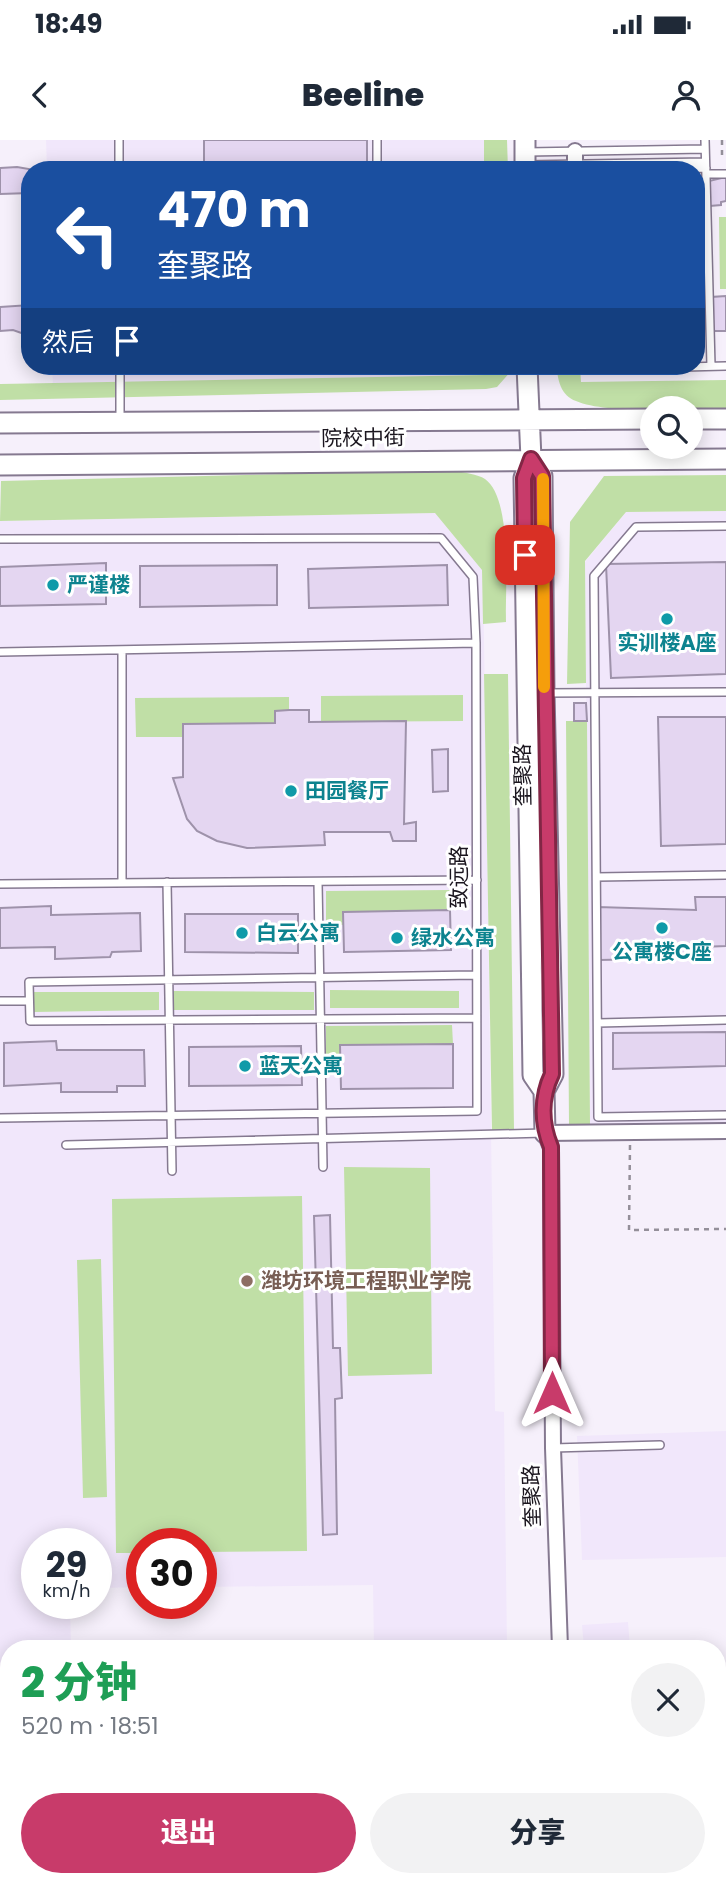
<!DOCTYPE html>
<html lang="zh">
<meta charset="utf-8">
<style>
body{margin:0;font-family:Poppins,"Noto Sans SC",sans-serif;background:#f2f2f3;color:#1f2937;height:100vh;display:flex;flex-direction:column;font-size:26px;white-space:nowrap}
*{box-sizing:border-box;margin:0}
p{font-size:23px;color:#747a83}
.icon{flex:none;width:38px;height:38px;fill:none;stroke:currentColor;stroke-width:2;stroke-linecap:round;stroke-linejoin:round}
.map{position:relative;flex:1;overflow:hidden}
.details{position:absolute;left:0px;top:1500px;width:726px;height:247px;display:flex;flex-direction:column;background:#fff;border-radius:28px 28px 0 0;box-shadow:0 4px 18px #0003}
.details>*{flex:none}
.guide{position:absolute;left:21px;top:21px;width:684px;height:214px;border-radius:28px;box-shadow:0 4px 18px #0003;background:#1a4fa0;color:#fff;overflow:hidden}
.controls{position:absolute;left:640px;top:256px;display:grid;gap:14px}
.controls a{display:grid;place-items:center;width:63px;height:63px;border-radius:50%;background:#fff;box-shadow:0 4px 18px #0003;font-size:35px}
.speed{position:absolute;left:21px;top:1388px;display:flex;gap:14px;font-size:35px;font-weight:700;text-align:center}
.speed>*{display:grid;place-content:center;width:91px;height:91px;border-radius:50%;background:#fff;box-shadow:0 4px 18px #0003;line-height:1}
.speed small{font-size:18px;font-weight:400}
.speed .limit{border:10px solid #d22;background:#fff;color:#111}
.pin{position:absolute;display:grid;place-items:center;width:60px;height:60px;color:#fff;margin:-30px;border-radius:14px;box-shadow:0 4px 10px #0006}
.me{position:absolute;width:77px;margin:-38px;rotate:0deg;stroke-linejoin:round;filter:drop-shadow(0 0 5px #0008)}
.turn{display:flex;align-items:center;gap:24px;height:147px;padding:0 21px;font-size:32px}
.turn .icon{width:91px;height:91px;stroke-width:2.5}
.turn b{display:block;font-size:49px;line-height:60px}
.then{display:flex;align-items:center;height:66px;padding:0 21px;background:#0003;gap:14px;font-size:26px}
.round{display:grid;place-items:center;flex:none;width:74px;height:74px;border-radius:37px;background:#f2f2f3}
.head{display:flex;align-items:center;justify-content:space-between;height:119px;padding:0 21px}
h1{font-size:42px;font-weight:800;line-height:52px;color:#1e9e55}
.cta{display:flex;gap:14px;margin-top:auto;padding:14px 21px}
.cta a{flex:1;height:80px;border-radius:42px;background:#c83b6a;color:#fff;font-size:28px;font-weight:800;line-height:80px;text-align:center}
.cta a+a{background:#f2f2f3;color:#1f2937}
.status{display:flex;justify-content:space-between;align-items:center;height:49px;padding:0 35px;background:#fff;direction:ltr}
.status svg{height:19px;fill:currentColor}
header{display:flex;justify-content:space-between;align-items:center;height:91px;padding:0 21px;background:#fff;font-size:32px;font-weight:800}
.map>svg:first-child{display:block}
</style>
<div class="status"><b>18:49</b><svg viewBox="0 0 49 12"><path d="M0 12V9h3v3zM5 12V6h3v6zM10 12V3h3v9zM15 12V0h3v12zM26 1h20v11H26zM47 4h2v5h-2z"/></svg></div>
<header><svg class="icon" aria-label="back" viewBox="0 0 24 24"><path d="M15 5l-7 7 7 7"/></svg>Beeline<svg class="icon" aria-label="person" viewBox="0 0 24 24"><circle cx="12" cy="8" r="4"/><path d="M4 21q1-7 8-7t8 7"/></svg></header>
<div class="map">
<svg width="726" height="1746" viewBox="0 0 726 1746">
<rect width="100%" height="100%" fill="#f6f0fb"/>
<!-- built -->
<path fill="#f1e7fb" d="M46 0H484V30H47Z
M52 226H486V235L53 244Z
M726 371V983L590 984 585 422 626 372Z
M435 373 483 430 495 1271 504 1272 507 1508H374L373 1445 201 1447V1404H142V1447L96 1448V1404H37V1463H70L71 1508H9V1678H0V381Z
M726 1291V1417L582 1420 577 1296Z
M628 1482 630 1508H584L582 1485Z
M718 1532H726V1581H718Z
M588 1738H637V1746H588Z"/>
<!-- green -->
<path fill="#c0dfa6" d="M484 0H507L508 30H484Z
M719 77H726V149H720Z
M486 226H511V231L497 247 486 249 0 260V244L485 235Z
M557 226H580L581 242 726 240V268C688 268 609 275 576 261 561 256 557 239 557 226Z
M454 330C463 333 478 334 485 339 513 359 505 450 506 482L483 484 482 430 435 373 0 381 1 341Z
M726 335V371L626 372 585 421 586 543 567 544 570 382 604 336Z
M484 534H508L514 990 492 991Z
M463 555V581L321 582V556Z
M289 557V570L275 571V583L183 584V597H136L135 558Z
M566 581H587L590 984H569Z
M450 750V770L343 772V785L326 784V751Z
M330 850 459 851V868H330Z
M173 851 314 852V870H173Z
M34 852H159V870L34 872Z
M452 885 453 904 341 905 340 925H326V886Z
M344 1027 430 1028 432 1234 348 1236Z
M302 1056 307 1411 201 1412V1404H142V1413H116L112 1059Z
M101 1119 107 1357 83 1358 77 1120Z"/>
<!-- forest -->
<path fill="#96c070" d="M216 1738H363V1746H58V1740Z"/>
<!-- building -->
<path fill="#e4d6f1" stroke="#9e92aa" stroke-width="2" d="M204 0H367V30H204Z
M17 27 29 29 30 53 0 54V28Z
M726 37V61L721 62V65L710 66 709 41Z
M726 156V191H713L711 157Z
M30 165V196L13 190 0 191V167Z
M203 226H473V228L203 234Z
M726 422V534L611 538 606 424Z
M106 423V464L0 466V427Z
M277 425V465L140 467V426Z
M447 425 448 465 309 468 308 429Z
M574 563H586L587 581H574Z
M289 570H309V582L406 581 404 684 416 682V701H393L390 692H324L325 705 247 708 217 701 197 691 187 679 173 638 183 637V584L275 583V571Z
M658 577H726V704L661 706Z
M448 609V651L433 652 432 610Z
M695 757H726V806L701 807 702 818 599 820 598 767 696 770Z
M51 766V775L140 773 141 811 112 812 110 817 55 819V807L0 808V768Z
M450 770 451 810 344 812 343 772Z
M185 774H298V813L185 812Z
M726 892V926L613 929V893Z
M56 901 57 910H144L145 946H117V952H61V943L4 946V903Z
M453 904V948L341 949 340 905Z
M301 906 302 945 189 946V907Z
M330 1075 333 1208H340L342 1258 335 1259 337 1394 323 1395 314 1076Z"/>
<g fill="none" stroke-linecap="round" stroke-linejoin="round">
<defs>
<path id="lane" d="M119 0V30
M377 0V30
M705 0 711 226
M527 12 705 9
M526 25 705 22
M634 30 706 28
M706 34H726
M120 226V281
M601 229 726 226
M726 386 636 387 594 436 598 977 726 975
M0 399 441 398 473 437 476 503 477 971 0 978
M0 512 476 503
M544 553 726 552
M597 737 726 735
M122 742V511
M167 742 172 1031
M318 742 323 1027
M0 744 477 740
M0 861H29
M475 878 30 881 29 842 475 835
M598 883 726 880
M66 1005 544 993
M553 1308 660 1305"/>
<path id="street" d="M575 11V30
M560 1508 553 1308 551 1008 545 993 726 991
M568 1738 569 1746"/>
<path id="secondary" d="M525 0V30
M527 226 531 319 524 338 533 935 544 951
M691 279H726
M0 283 653 279
M531 319 542 336 544 553 553 934 544 951 545 993
M0 325 726 319"/>
</defs>
<!-- lane casing -->
<use href="#lane" stroke="#857990" stroke-width="10"/>
<!-- street casing -->
<use href="#street" stroke="#857990" stroke-width="18"/>
<!-- secondary casing -->
<use href="#secondary" stroke="#857990" stroke-width="23"/>
<!-- path -->
<path stroke="#948f99" stroke-width="2.5" stroke-dasharray="5 5" stroke-linecap="butt" d="M722 0V16
M630 1005 629 1090 726 1089
M718 1724H726
M0 1735H9"/>
<!-- lane -->
<use href="#lane" stroke="#fff" stroke-width="7"/>
<!-- street -->
<use href="#street" stroke="#fff" stroke-width="14"/>
<!-- secondary -->
<use href="#secondary" stroke="#fff" stroke-width="19"/>
</g>
<g fill="none" stroke-linecap="round" stroke-linejoin="round">
<defs>
<path id="route" d="M525 415 524 338 531 319 542 336 552 934C541 957 541 983 551 1007L552 1253"/>
</defs>
<!-- route casing -->
<use href="#route" stroke="#822645" stroke-width="18"/>
<!-- route -->
<use href="#route" stroke="#c83b6a" stroke-width="12"/>
<!-- slow -->
<path stroke="#f59e0b" stroke-width="12" d="M543 339 544 547"/>
</g>
<!-- markers -->
<g fill="#0f9aa8" stroke="#fff" stroke-width="2.5">
<circle cx="53" cy="445" r="7"/>
<circle cx="667" cy="479" r="7"/>
<circle cx="291" cy="651" r="7"/>
<circle cx="662" cy="788" r="7"/>
<circle cx="242" cy="793" r="7"/>
<circle cx="397" cy="798" r="7"/>
<circle cx="245" cy="926" r="7"/>
</g>
<circle fill="#8d6e63" stroke="#fff" stroke-width="2.5" cx="247" cy="1141" r="7"/>
<g text-anchor="middle" stroke-width="6" stroke-linejoin="round" paint-order="stroke">
<!-- street labels -->
<g font-size="21" fill="#1a151e" stroke="#fff">
<text transform="translate(363 298) rotate(-1)" y="7">院校中街</text>
<text transform="translate(523 635) rotate(-91)" y="7">奎聚路</text>
<text transform="translate(459 737) rotate(-90)" y="7">致远路</text>
<text transform="translate(532 1356) rotate(-92)" y="7">奎聚路</text>
</g>
<!-- culture labels -->
<g font-size="21" font-weight="bold" fill="#0d838f" stroke="#fff" text-anchor="start">
<text x="67" y="452">严谨楼</text>
<text x="667" y="510" text-anchor="middle">实训楼A座</text>
<text x="305" y="658">田园餐厅</text>
<text x="256" y="800">白云公寓</text>
<text x="411" y="805">绿水公寓</text>
<text x="662" y="819" text-anchor="middle">公寓楼C座</text>
<text x="259" y="933">蓝天公寓</text>
</g>
<!-- education labels -->
<g font-size="21" font-weight="bold" fill="#785e54" stroke="#fff" text-anchor="start">
<text x="261" y="1148">潍坊环境工程职业学院</text>
</g>
</g>
</svg>
<div class="controls">
<a><svg class="icon" aria-label="search" viewBox="0 0 24 24"><circle cx="10" cy="10" r="6"/><path d="M15 15l6 6"/></svg></a>
</div>
<div class="speed"><div>29<small>km/h</small></div><div class="limit">30</div></div>
<div class="pin" style="left:525px;top:415px;background:#d93025"><svg class="icon" aria-label="arrive" viewBox="0 0 24 24"><path d="M6 21V4h12l-3 4 3 4H6"/></svg></div>
<svg class="me" style="left:552px;top:1253px" viewBox="-20 -20 40 40"><path d="M0-17L14 15 0 8-14 15z" fill="#c83b6a" stroke="#fff" stroke-width="4"/></svg>
<div class="guide">
<div class="turn"><svg class="icon" aria-label="left" viewBox="0 0 24 24"><path d="M17 20v-9H6M10 6l-5 5 5 5"/></svg><div><b>470 m</b>奎聚路</div></div>
<div class="then">然后<svg class="icon" aria-label="arrive" viewBox="0 0 24 24"><path d="M6 21V4h12l-3 4 3 4H6"/></svg></div>
</div>
<section class="details">
<div class="head"><div><h1>2 分钟</h1><p>520 m · 18:51</p></div><a class="round"><svg class="icon" aria-label="close" viewBox="0 0 24 24"><path d="M6 6l12 12M18 6L6 18"/></svg></a></div>
<div class="cta"><a>退出</a><a>分享</a></div>
</section>
</div>
